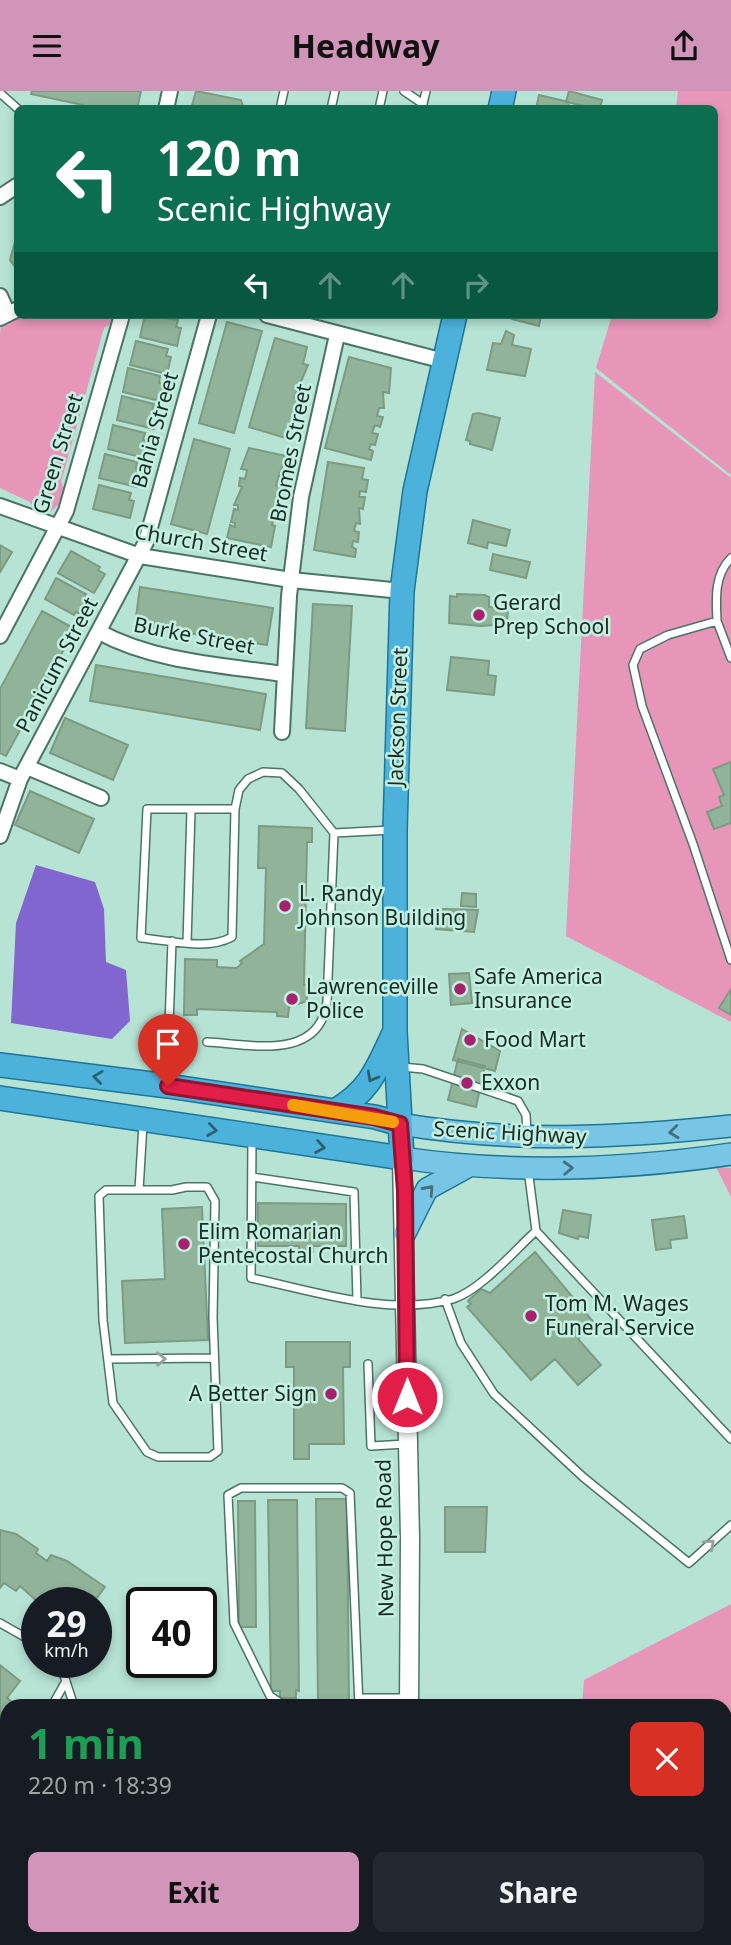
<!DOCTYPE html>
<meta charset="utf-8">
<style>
body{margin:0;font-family:"Noto Sans",sans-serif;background:#242831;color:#f1f3f6;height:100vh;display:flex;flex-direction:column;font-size:26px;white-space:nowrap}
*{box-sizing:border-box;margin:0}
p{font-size:23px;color:#9ea1a6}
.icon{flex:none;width:38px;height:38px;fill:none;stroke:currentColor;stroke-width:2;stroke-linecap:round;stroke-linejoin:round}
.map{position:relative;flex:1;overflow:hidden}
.drawer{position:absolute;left:0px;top:1608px;width:732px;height:247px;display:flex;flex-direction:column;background:#171b24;border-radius:21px 21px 0 0;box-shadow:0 4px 10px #0003}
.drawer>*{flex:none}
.guide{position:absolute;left:14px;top:14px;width:704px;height:214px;border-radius:10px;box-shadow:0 4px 10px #0003;background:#0b6e4f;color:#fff;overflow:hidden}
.speed{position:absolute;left:21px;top:1496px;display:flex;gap:14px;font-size:35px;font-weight:700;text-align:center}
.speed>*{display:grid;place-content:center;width:91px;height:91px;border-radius:50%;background:#171b24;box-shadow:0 4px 10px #0003;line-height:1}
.speed small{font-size:18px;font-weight:400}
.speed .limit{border:4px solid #111;border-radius:10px;background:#fff;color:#111}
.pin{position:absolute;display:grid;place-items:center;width:60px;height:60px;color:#fff;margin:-72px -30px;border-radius:50% 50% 50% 0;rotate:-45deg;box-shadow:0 0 7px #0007}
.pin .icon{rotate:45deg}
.me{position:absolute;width:77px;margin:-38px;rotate:0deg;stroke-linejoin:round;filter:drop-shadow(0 0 5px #0008)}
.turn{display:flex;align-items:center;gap:24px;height:147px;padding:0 28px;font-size:32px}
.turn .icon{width:91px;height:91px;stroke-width:2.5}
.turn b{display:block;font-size:49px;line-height:60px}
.lanes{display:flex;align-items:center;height:66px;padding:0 28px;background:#0003;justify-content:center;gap:35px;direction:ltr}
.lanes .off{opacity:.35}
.round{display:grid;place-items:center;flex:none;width:74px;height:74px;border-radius:10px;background:#242831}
.summary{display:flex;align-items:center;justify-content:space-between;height:119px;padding:0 28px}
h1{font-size:42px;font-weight:700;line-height:52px;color:#1e9e55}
.primary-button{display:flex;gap:14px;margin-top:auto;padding:14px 28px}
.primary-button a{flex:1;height:80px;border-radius:10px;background:#d095b8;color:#111;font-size:28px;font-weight:700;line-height:80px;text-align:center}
.primary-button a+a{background:#242831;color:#f1f3f6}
header{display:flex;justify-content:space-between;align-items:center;height:91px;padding:0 28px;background:#d095b8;color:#111;font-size:32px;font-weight:700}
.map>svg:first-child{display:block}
</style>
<header><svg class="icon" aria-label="menu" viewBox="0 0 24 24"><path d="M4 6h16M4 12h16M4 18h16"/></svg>Headway<svg class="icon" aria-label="share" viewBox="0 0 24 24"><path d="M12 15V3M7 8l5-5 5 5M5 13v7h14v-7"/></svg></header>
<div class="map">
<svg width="731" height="1854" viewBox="0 0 731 1854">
<rect width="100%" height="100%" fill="#b6e3d4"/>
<!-- green -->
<path fill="#e796b9" d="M678 0H731V384L596 277 612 224H714V18L676 17Z
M19 224H115L111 233 104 237 61 391 64 397 58 414 50 421 35 420 30 411 0 397V243L1 235Z
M595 281 731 387V931L566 845Z
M716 1076 731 1077V1106Z
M731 1513V1813L724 1810V1615H582L584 1589Z"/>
<!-- water -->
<path fill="#8166d0" d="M36 774 95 791 104 818 106 871 126 879 130 930 112 948 11 932 16 832Z"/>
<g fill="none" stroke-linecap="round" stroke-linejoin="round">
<!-- stream -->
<path stroke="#8166d0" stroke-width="4.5" d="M0 1834 7 1829
M312 1848 317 1854"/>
</g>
<!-- building -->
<path fill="#91b399" stroke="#7b9b83" stroke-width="2" d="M32 0H141L137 18H82L83 14 31 3Z
M196 0 241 9 244 18H191Z
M569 0 602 9 600 18 566 11Z
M539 4 569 11 568 18H536Z
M15 151 18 152V180L10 169Z
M145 224 178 229 176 236 181 237 177 255 140 246Z
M513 224H541L539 235 512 228Z
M227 231 262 240 234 342 199 332Z
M506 240 514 244 512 254 531 258 525 285 487 279 493 252 501 253Z
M275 247 307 256 303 273 308 274 294 307 300 308 289 348 249 336Z
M136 250 168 258 166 265 171 266 167 283 130 274Z
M349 266 391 277 389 302 383 301 384 317H379L377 325 383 326 380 336 375 334 372 342 378 343 375 354 371 353 369 358 373 360 371 369 325 357Z
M128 277 160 285 159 292 164 293 160 310 123 301Z
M122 305 154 313 152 320 158 321 154 338 117 329Z
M478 322 500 327 492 359 470 353V350L466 349 473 323Z
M113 334 145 342 143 349 149 350 145 367 108 358Z
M194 348 230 358 207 443 171 433Z
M249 357 286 365 276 394 282 396 272 434 275 435 271 456 227 447 230 434 235 436V432L231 431 234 418 238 419V414H234L242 396 239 395 240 387 245 388 247 379 241 378Z
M105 363 137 371 136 378 141 379 137 396 99 387Z
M328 371 364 377 362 388 368 389 366 401 360 400 359 406H365L363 418 359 417 360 433 356 432 354 440 359 441 358 451 353 450 352 456 356 458 355 466 314 459Z
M99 394 131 402 129 409 134 410 130 427 93 418Z
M473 429 510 439 506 455 488 451 487 457 468 452Z
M0 454 12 461 0 481Z
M71 460 100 476 98 479 105 483 94 502 58 482Z
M493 463 530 471 526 487 490 479Z
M56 487 86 503 84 506 91 509 83 524 76 521 74 524 45 508Z
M140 496 273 517 267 554 135 534Z
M457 503 485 504 489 506V516L508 517 507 533 481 535 449 532 450 505 457 506Z
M313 513 352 515 345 640 306 637Z
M42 520 75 538 6 665 0 662V598Z
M451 566 489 570 488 584 496 585 494 604 447 599Z
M96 574 266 603 260 639 90 610Z
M65 627 128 654 113 689 50 662Z
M731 671V732L714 738 707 721 722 715 719 706 724 704 713 678Z
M30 700 94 728 79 762 15 734Z
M259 735 312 737V751H307L304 894H307V910L289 916 288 926 277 925V921L197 918V924H184L185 868 217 869V876L237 877 242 872 240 870 264 853 266 777H258Z
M462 802 476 803V816L461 815Z
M443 818 478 819 474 841 436 838 437 825H443Z
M469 882 472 912 451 914 449 883Z
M731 898V924L719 917Z
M462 938 500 960 495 980 453 969Z
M458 968 485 975 476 1016 448 1009Z
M258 1112 346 1113V1155H313V1161H299V1155H258Z
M202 1116 208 1249 125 1252 122 1190 165 1188 162 1118Z
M563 1119 591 1124 588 1147 579 1145 578 1148 559 1142Z
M684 1125 687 1147 670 1149 671 1157 656 1159 652 1129Z
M535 1161 595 1233 578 1248 601 1274 578 1294 555 1268 531 1289 467 1216 471 1213 468 1210 481 1198 490 1202Z
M286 1251H350V1276H343L344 1353H309V1368H294V1276H286Z
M316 1408H347L349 1615H318Z
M268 1409H297L299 1600 296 1599V1607H280V1600H271Z
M238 1410H255L256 1536H239Z
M445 1416H487L485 1461H445Z
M0 1439 16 1443 38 1458 36 1462 47 1470 51 1464 67 1470 105 1496 93 1512H39L20 1495 16 1500 4 1492 0 1497Z
M0 1574 20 1590 7 1607 16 1614 7 1615V1623L0 1630Z
M161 1848H169L172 1854H154Z"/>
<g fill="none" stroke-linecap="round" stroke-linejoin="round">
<defs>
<path id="service" d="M404 0 423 13
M0 2 18 18
M422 17 426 0
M280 18 284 0
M331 18 335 0
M379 18 383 0
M717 530C716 508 714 484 731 467
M731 567 717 530 668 544 640 558 633 574 642 615 693 753 731 869
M334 742 392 739
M187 852 191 719
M207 951C249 953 319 971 327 911L334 742 299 698 282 682 263 681 248 688 239 699 235 718H147L141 847C169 849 207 860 232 846L235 718
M402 976 423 978 518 1010 526 1024 527 1042
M167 991 172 850
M252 1048 251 1187C315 1200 388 1226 453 1208 481 1199 514 1160 536 1140L528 1078
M252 1086 354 1101 357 1209
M186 1096H207L215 1110 213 1227 218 1360 210 1366H158L147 1361 113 1312 103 1229 99 1105 106 1099H172Z
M139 1099 143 1033
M536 1140 731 1348
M445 1208 461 1252 494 1303 583 1386 689 1472 731 1434
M108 1268 214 1267
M368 1273 371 1355 406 1353
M0 1532 37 1553
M60 1572 74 1615
M359 1607H409
M52 1615 66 1590
M285 1615 270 1605 234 1532 228 1404 241 1397H342L350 1402 359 1615
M0 1712 7 1699
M243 1848 258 1854"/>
<path id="minor" d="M166 18 170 0
M0 106 18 94
M0 205 8 223
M267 224 444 270
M0 227 18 218
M0 415 140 465 291 489 402 500
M99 541C155 571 221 574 283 583
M0 545 66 420 122 224
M282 641 289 505 301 406 337 244
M27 676 101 707
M0 680 20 688
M0 745 20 688 146 451 209 224
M579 1848 593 1854"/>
<path id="tertiary" d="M402 1067 410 1448 409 1615
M397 1854 398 1848"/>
<path id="primary" d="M400 1033C513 1052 618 1047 731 1035
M402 1067C511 1083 623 1079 731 1063
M405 1142 427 1098 467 1076"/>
<path id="trunk" d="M500 18 504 0
M0 974 168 995 375 1026 400 1033
M0 1007 402 1067 395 940V739L402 500 415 400 455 224
M335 1020C370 1000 377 978 394 942"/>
</defs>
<!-- service casing -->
<use href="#service" stroke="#4b7467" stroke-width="10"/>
<!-- minor casing -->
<use href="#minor" stroke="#4b7467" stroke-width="18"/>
<!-- tertiary casing -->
<use href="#tertiary" stroke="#4b7467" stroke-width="21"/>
<!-- primary casing -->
<use href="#primary" stroke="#1d7696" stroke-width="24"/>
<!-- trunk casing -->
<use href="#trunk" stroke="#1d7696" stroke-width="26"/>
<!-- service -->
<use href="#service" stroke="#fff" stroke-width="7"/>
<!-- minor -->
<use href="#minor" stroke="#fff" stroke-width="14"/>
<!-- tertiary -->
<use href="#tertiary" stroke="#fff" stroke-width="18"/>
<!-- primary -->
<use href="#primary" stroke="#79c5e5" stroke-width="21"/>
<!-- trunk -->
<use href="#trunk" stroke="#4cb2dc" stroke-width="23"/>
</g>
<!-- one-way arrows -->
<defs><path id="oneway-chevron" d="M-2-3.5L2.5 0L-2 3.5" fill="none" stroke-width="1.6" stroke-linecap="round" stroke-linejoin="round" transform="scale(1.75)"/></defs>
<g stroke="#2d616e">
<use href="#oneway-chevron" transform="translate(98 986) rotate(-173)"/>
<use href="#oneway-chevron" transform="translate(372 986) rotate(119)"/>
<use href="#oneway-chevron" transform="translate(212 1039) rotate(8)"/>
<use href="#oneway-chevron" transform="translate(320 1056) rotate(9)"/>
</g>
<g stroke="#44707b">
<use href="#oneway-chevron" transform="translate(674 1041) rotate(174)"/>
<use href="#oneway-chevron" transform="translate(568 1077) rotate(-2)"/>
<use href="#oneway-chevron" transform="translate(429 1099) rotate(-48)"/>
</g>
<g stroke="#98a09d">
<use href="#oneway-chevron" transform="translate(161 1268) rotate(-1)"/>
<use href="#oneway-chevron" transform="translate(710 1453) rotate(-42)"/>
</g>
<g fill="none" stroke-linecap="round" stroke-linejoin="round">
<defs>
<path id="route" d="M168 995 374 1026 400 1033 405 1100 407 1306"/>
</defs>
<!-- route casing -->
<use href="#route" stroke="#92132f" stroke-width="18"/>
<!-- route -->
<use href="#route" stroke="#e11d48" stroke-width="12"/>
<!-- slow -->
<path stroke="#f59e0b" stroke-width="12" d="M293 1014 393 1031"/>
</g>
<!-- markers -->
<g fill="#a7226c" stroke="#c3f0e1" stroke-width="2.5">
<circle cx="479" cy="524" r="7"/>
<circle cx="285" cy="815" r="7"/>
<circle cx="460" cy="898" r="7"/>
<circle cx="292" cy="908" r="7"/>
<circle cx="470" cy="949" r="7"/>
<circle cx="467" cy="992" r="7"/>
<circle cx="184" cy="1153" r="7"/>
<circle cx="531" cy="1225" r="7"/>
<circle cx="331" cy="1303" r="7"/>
</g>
<g text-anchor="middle" stroke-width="5" stroke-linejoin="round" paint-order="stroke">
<!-- street labels -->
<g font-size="21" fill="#192b25" stroke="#c3f0e1">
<text transform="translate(155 339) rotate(-74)" y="7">Bahia Street</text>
<text transform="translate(291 362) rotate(-79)" y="7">Bromes Street</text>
<text transform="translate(58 363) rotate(-73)" y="7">Green Street</text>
<text transform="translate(201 452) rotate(10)" y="7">Church Street</text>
<text transform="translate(194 545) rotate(11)" y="7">Burke Street</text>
<text transform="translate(57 574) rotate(-62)" y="7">Panicum Street</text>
<text transform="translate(398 626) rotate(-88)" y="7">Jackson Street</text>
<text transform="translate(510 1042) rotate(3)" y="7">Scenic Highway</text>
<text transform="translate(385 1447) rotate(-91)" y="7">New Hope Road</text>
</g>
<!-- poi labels -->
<g font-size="21" fill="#192b25" stroke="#c3f0e1" text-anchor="start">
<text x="493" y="519">Gerard<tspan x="493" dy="24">Prep School</tspan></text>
<text x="299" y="810">L. Randy<tspan x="299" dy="24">Johnson Building</tspan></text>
<text x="474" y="893">Safe America<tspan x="474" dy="24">Insurance</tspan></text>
<text x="306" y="903">Lawrenceville<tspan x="306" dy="24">Police</tspan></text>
<text x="484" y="956">Food Mart</text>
<text x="481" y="999">Exxon</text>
<text x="198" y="1148">Elim Romarian<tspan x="198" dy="24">Pentecostal Church</tspan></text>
<text x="545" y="1220">Tom M. Wages<tspan x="545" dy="24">Funeral Service</tspan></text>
<text x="317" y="1310" text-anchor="end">A Better Sign</text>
</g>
</g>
</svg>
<div class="speed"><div>29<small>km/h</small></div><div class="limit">40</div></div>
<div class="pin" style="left:168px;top:995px;background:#d93025"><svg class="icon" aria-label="arrive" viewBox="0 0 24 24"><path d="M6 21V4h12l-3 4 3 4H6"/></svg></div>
<svg class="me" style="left:407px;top:1306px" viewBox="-20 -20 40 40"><circle r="17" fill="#e11d48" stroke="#fff" stroke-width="3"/><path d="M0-11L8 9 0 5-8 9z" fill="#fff"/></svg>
<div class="guide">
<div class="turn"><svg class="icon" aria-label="left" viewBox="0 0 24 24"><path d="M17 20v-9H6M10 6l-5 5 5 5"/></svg><div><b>120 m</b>Scenic Highway</div></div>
<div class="lanes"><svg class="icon" aria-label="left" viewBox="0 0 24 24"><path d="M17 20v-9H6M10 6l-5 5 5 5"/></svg><svg class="icon off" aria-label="ahead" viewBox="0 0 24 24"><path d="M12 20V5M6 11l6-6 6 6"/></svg><svg class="icon off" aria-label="ahead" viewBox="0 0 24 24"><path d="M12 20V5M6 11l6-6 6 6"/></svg><svg class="icon off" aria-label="right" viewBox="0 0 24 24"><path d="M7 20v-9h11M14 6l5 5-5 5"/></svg></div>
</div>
<section class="drawer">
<div class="summary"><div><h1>1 min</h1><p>220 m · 18:39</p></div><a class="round" style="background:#d93025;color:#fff"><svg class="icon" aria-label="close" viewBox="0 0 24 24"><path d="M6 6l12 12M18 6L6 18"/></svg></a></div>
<div class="primary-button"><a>Exit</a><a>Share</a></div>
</section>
</div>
